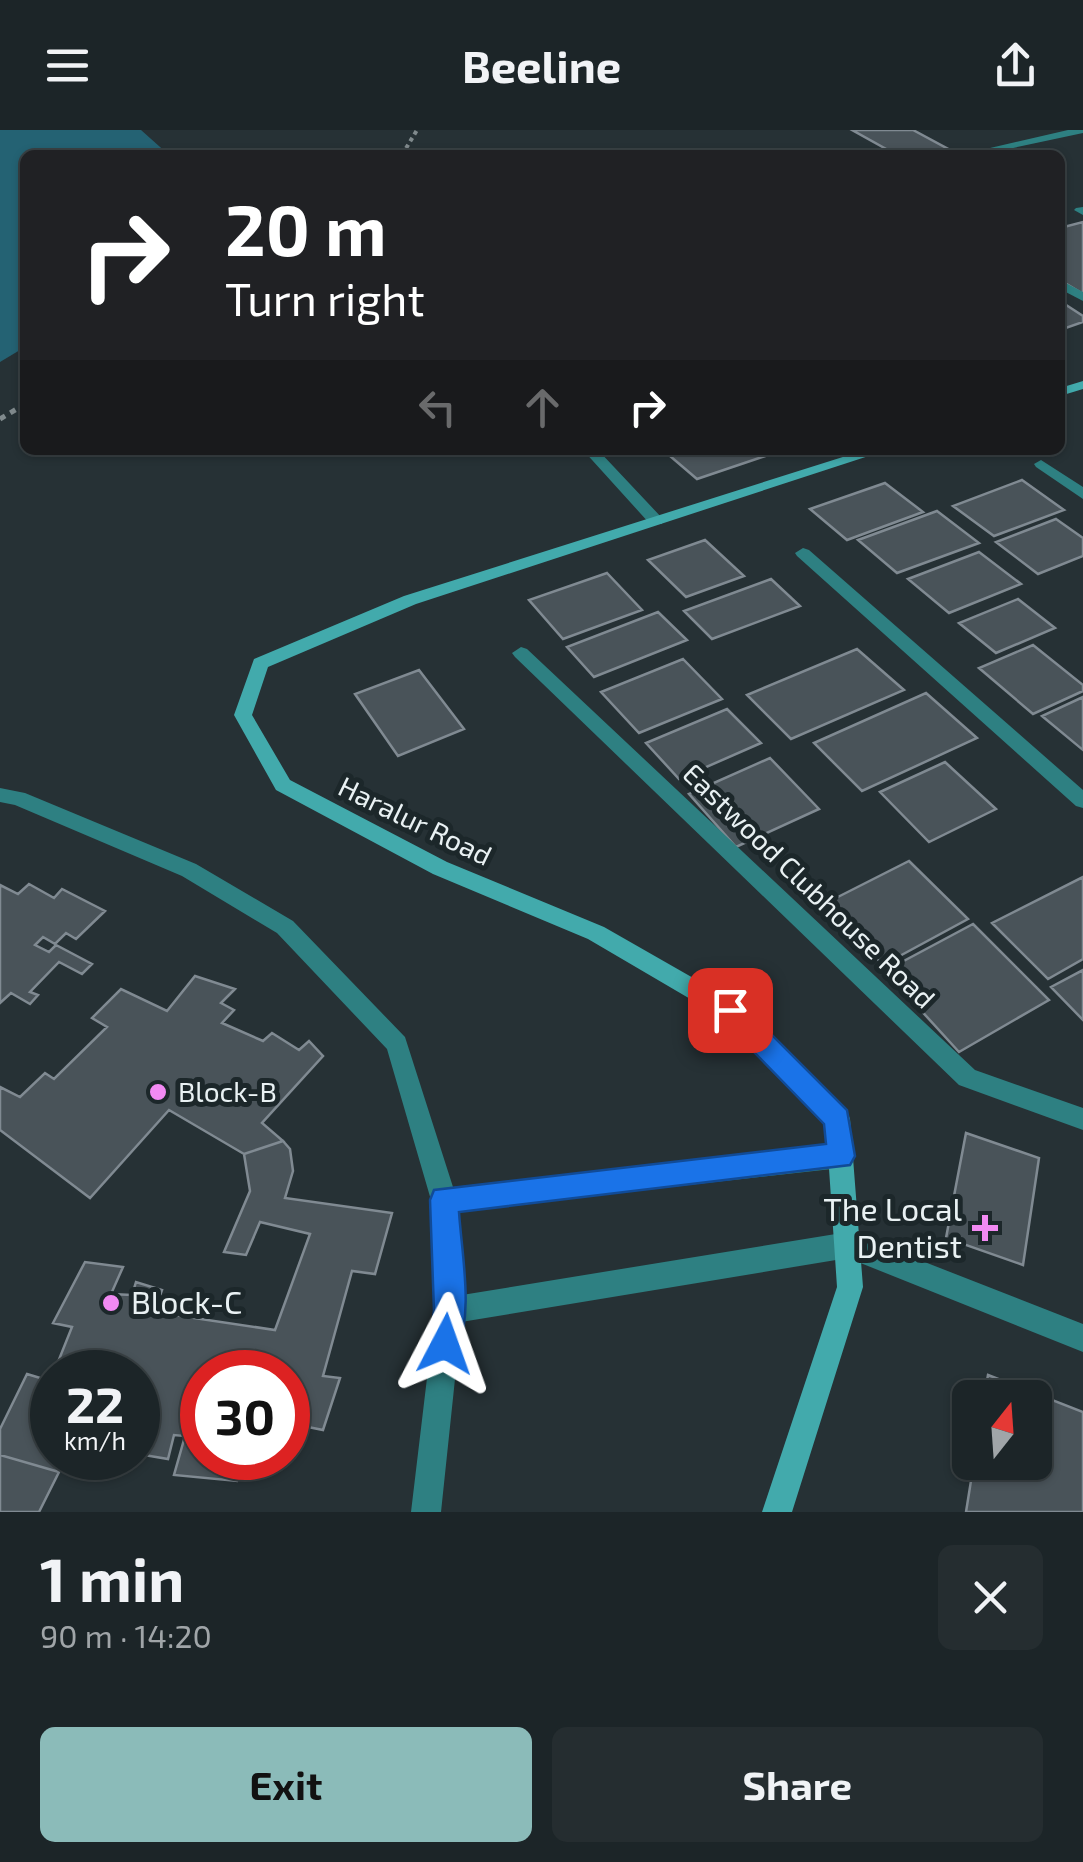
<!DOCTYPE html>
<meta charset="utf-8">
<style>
body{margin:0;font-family:"Exo 2",sans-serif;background:#252d30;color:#f1f3f6;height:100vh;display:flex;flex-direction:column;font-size:38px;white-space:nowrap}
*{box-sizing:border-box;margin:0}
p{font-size:32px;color:#a0a5a8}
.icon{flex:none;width:55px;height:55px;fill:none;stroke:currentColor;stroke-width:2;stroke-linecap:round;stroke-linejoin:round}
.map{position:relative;height:1382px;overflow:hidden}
.side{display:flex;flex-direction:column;background:#1c2528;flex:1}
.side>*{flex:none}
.guide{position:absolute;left:20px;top:20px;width:1045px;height:305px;border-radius:15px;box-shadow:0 2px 8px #0004,0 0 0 2px #3a4245;background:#202124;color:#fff;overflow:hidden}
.needle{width:65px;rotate:17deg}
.fabs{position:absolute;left:952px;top:1250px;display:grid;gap:20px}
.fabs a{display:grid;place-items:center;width:100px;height:100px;border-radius:15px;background:#1c2528;box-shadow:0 2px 8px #0004,0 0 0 2px #3a4245;font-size:50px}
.speed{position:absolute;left:30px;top:1220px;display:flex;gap:20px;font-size:50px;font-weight:700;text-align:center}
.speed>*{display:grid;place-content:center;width:130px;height:130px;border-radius:50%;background:#1c2528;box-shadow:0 2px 8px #0004,0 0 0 2px #3a4245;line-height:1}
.speed small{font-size:25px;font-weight:400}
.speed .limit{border:15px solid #d22;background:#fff;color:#111}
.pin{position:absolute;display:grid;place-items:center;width:85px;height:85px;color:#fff;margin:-42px;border-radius:20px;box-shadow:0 5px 15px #0006}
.me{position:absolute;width:110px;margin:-55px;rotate:4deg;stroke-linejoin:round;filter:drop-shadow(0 0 8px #0008)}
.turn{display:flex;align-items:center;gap:35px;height:210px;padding:0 40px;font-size:45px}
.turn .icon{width:130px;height:130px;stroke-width:2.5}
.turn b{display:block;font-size:70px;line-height:85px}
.lanes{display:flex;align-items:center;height:95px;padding:0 40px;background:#0003;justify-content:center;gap:50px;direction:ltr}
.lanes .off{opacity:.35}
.round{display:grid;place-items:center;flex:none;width:105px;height:105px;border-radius:15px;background:#252d30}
.head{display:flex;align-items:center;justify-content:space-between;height:170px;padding:0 40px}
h1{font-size:60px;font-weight:700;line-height:75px}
.primary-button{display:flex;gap:20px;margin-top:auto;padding:20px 40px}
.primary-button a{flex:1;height:115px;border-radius:15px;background:#8bbbb9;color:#111;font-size:40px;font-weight:700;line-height:115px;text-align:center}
.primary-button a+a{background:#252d30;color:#f1f3f6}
header{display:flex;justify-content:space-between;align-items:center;height:130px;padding:0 40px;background:#1c2528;font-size:45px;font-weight:700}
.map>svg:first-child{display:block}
</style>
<header><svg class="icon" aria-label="menu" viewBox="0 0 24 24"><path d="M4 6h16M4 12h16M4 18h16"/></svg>Beeline<svg class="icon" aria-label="share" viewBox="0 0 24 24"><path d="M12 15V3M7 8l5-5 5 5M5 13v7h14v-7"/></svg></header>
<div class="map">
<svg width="1083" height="1382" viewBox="0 0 1083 1382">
<rect width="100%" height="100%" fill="#263135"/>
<!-- forest -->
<path fill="#246273" d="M0 0H141L169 25H25V217L0 232Z"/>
<!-- building -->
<path fill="#495359" stroke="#808a92" stroke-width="2.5" d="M852 0H913L950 20 897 25Z
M1083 92V164L1060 150V98Z
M1060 171 1083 186V192L1060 200Z
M688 320H783L697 349 670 326Z
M1022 350 1064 380 994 406 953 376Z
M885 353 923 382 847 410 810 379Z
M937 381 979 413 897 443 858 410Z
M1056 389 1083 408V426L1038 444 996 412Z
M705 410 744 446 686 467 648 430Z
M979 422 1021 454 949 483 908 449Z
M607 443 642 480 563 509 529 470Z
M771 449 800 476 712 509 684 481Z
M1018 469 1055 498 996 523 959 493Z
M658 482 687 510 594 547 567 517Z
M1033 515 1083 555V561L1033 584 979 538Z
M857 519 904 560 791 609 747 565Z
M683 529 722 569 639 603 601 562Z
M419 540 464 599 398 626 355 564Z
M926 563 977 608 862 661 814 613Z
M1083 567V620L1042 586Z
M727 579 761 613 679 649 646 613Z
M770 628 819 679 736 717 689 664Z
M945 632 996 679 929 712 880 662Z
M909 731 968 789 883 835 826 773Z
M1083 747V829L1048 849 992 793Z
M29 754 54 768 62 759 105 781 76 809 66 803 55 814 43 807 35 815 49 822 56 815 92 834 82 844 59 832 30 862 38 865 30 874 11 863 0 873V755L18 764Z
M973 794 1049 870 959 922 885 841Z
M1083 840V890L1051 857Z
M195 846 235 859 221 873 234 880 222 893 263 911 272 903 299 920 309 911 323 926 262 993 283 1011 244 1024 169 980 90 1068 0 1000V957L20 967 45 943 54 949 107 897 92 888 121 859 167 881Z
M966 1003 1039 1028 1023 1135 946 1108Z
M283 1011 290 1019 293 1041 285 1068 392 1083 375 1144 352 1141 323 1246 340 1248 323 1300 288 1293V1242H202V1328H244L237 1351 174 1345 185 1306 174 1305 168 1329 138 1324V1242H54L72 1197 53 1193 85 1132 123 1137 111 1164 132 1165 136 1152 162 1160 154 1182 275 1200 310 1104 260 1092 246 1125 224 1122 250 1061 244 1024Z
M27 1244 50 1251 52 1245V1328H65L59 1342 0 1325V1299Z
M988 1245 1083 1282V1382H966L974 1332H1035V1268H984Z
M0 1325 59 1342 39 1382H0Z"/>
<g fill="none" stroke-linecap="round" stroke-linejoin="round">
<!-- path-far1 -->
<path stroke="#808a8d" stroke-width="4" stroke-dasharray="4 4" stroke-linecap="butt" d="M402 25 417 0"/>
<!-- path -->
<path stroke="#808a8d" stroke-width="5" stroke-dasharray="6 6" stroke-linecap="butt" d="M0 289 25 274"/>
<!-- lane -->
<path fill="#2e8082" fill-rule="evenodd" d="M1060 150 1083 162V171L1060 159Z"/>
<!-- street -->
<path fill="#2e8082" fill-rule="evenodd" d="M1068 0H1083V3L980 25H960Z
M1083 77V85L1074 80 1076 78Z
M583 320H598L662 388V394H650Z
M1041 330 1083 357V369L1036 337 1034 334Z
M803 418 809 420 1083 660V678L1076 676 797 426 795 423Z
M521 517 527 519 975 940 1083 978V1000L959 955 515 527 512 523Z
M0 658 25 663 196 734 293 791 405 907 453 1057 841 1014 850 1018 853 1026 850 1034 841 1038 457 1081 462 1165 848 1102 1083 1194V1222L848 1128 461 1192 441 1382H411L435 1181 431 1070 387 919 277 803 182 746 15 675 0 672Z"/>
<!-- secondary -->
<path fill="#42aaac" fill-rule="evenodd" d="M1083 251V259L1060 266V258Z
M865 320H887L416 474 268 537 252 585 290 650 447 732 604 797 737 873 847 981 850 989 863 1157 792 1382H762L837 1157 826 994 721 887 588 809 433 744 276 660 234 585 254 529 404 466Z"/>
</g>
<!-- route -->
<path fill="#1a73e8" stroke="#114b97" stroke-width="2.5" d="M730 868 739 872 847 980 855 1026 850 1035 459 1082C462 1127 474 1183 456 1225L445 1230 434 1225 430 1214 434 1181 430 1070 434 1060 826 1014 824 994 720 887 717 880 720 872Z"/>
<!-- markers -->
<g fill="#f28af3" stroke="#1c272a" stroke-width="4">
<circle cx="158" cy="962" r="10"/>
<path d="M980 1083h10v10h10v10h-10v10h-10v-10h-10v-10h10z"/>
<circle cx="111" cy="1173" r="10"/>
</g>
<g text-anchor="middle" stroke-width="10" stroke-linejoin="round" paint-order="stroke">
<!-- street labels -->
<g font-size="28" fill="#e9f1f3" stroke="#1c272a">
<text transform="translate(415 691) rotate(26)" y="10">Haralur Road</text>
<text transform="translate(809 756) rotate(44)" y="10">Eastwood Clubhouse Road</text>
</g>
<!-- poi labels -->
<g font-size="28" fill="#e9f1f3" stroke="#1c272a" text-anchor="start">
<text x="178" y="972">Block-B</text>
</g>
<!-- near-poi labels -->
<g font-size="32" fill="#e9f1f3" stroke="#1c272a" text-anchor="end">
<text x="962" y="1091">The Local<tspan x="962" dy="37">Dentist</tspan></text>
<text x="131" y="1184" text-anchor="start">Block-C</text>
</g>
</g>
</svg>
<div class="fabs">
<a><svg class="needle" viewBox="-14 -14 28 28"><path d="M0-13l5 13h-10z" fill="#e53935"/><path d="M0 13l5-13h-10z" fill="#a0a5a8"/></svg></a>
</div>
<div class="speed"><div>22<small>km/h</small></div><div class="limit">30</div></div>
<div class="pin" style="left:730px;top:880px;background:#d93025"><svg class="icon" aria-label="arrive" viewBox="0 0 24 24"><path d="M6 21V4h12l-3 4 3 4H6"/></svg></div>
<svg class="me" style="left:445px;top:1214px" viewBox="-20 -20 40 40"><path d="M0-17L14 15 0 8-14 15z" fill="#1a73e8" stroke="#fff" stroke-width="4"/></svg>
<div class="guide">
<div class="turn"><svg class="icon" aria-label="right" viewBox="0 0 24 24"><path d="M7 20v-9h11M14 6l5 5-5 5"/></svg><div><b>20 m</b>Turn right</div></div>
<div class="lanes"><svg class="icon off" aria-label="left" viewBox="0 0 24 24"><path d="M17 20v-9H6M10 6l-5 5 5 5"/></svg><svg class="icon off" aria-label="ahead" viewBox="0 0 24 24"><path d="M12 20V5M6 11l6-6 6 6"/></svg><svg class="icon" aria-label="right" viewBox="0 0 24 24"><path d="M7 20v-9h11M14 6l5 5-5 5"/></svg></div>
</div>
</div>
<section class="side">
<div class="head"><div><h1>1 min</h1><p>90 m · 14:20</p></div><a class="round"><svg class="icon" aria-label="close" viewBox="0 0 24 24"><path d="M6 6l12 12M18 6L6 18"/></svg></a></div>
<div class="primary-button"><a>Exit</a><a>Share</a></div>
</section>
